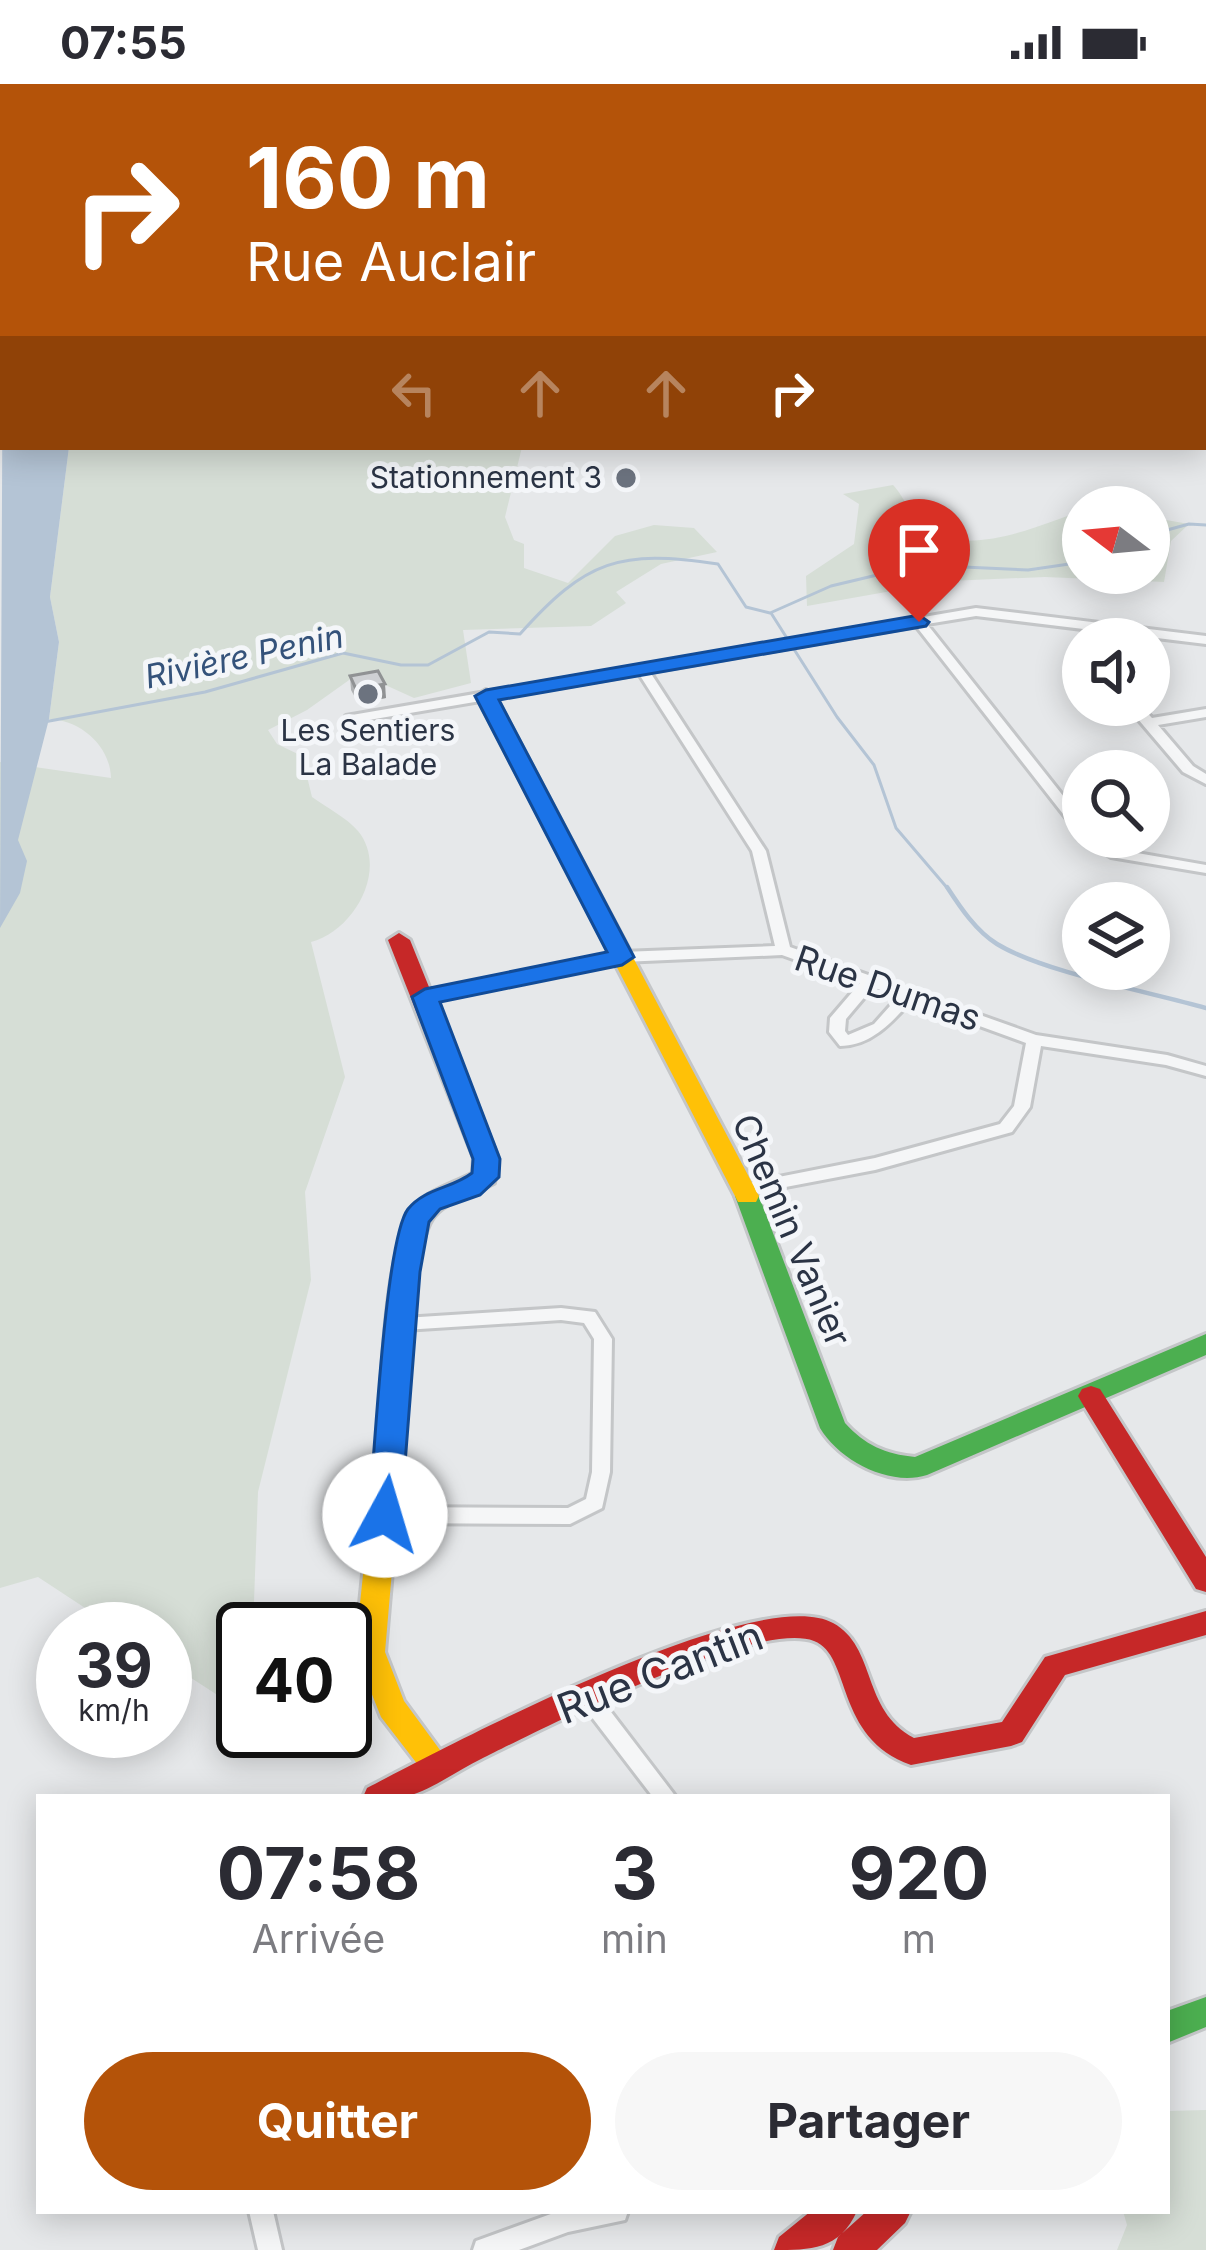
<!DOCTYPE html>
<html lang="fr">
<meta charset="utf-8">
<style>
body{margin:0;font-family:Inter,sans-serif;background:#f7f7f7;color:#2b2b33;height:100vh;display:flex;flex-direction:column;font-size:45px;white-space:nowrap}
*{box-sizing:border-box;margin:0}
p{font-size:39px;color:#7c7c81}
.icon{flex:none;width:66px;height:66px;fill:none;stroke:currentColor;stroke-width:2;stroke-linecap:round;stroke-linejoin:round}
.map{position:relative;flex:1;overflow:hidden}
.sheet{position:absolute;left:36px;top:1710px;width:1134px;height:420px;display:flex;flex-direction:column;background:#fff;border-radius:0px;box-shadow:0 6px 30px #0003}
.sheet>*{flex:none}
.banner{position:absolute;left:0px;top:0px;width:1206px;height:366px;box-shadow:0 6px 30px #0003;background:#b45309;color:#fff;overflow:hidden}
.needle{width:78px;rotate:286deg}
.buttons{position:absolute;left:1062px;top:402px;display:grid;gap:24px}
.buttons a{display:grid;place-items:center;width:108px;height:108px;border-radius:50%;background:#fff;box-shadow:0 6px 30px #0003;font-size:60px}
.speed{position:absolute;left:36px;top:1518px;display:flex;gap:24px;font-size:60px;font-weight:700;text-align:center}
.speed>*{display:grid;place-content:center;width:156px;height:156px;border-radius:50%;background:#fff;box-shadow:0 6px 30px #0003;line-height:1}
.speed small{font-size:30px;font-weight:400}
.speed .limit{border:6px solid #111;border-radius:18px;background:#fff;color:#111}
.pin{position:absolute;display:grid;place-items:center;width:102px;height:102px;color:#fff;margin:-123px -51px;border-radius:50% 50% 50% 0;rotate:-45deg;box-shadow:0 0 12px #0007}
.pin .icon{rotate:45deg}
.me{position:absolute;width:132px;margin:-66px;rotate:6deg;stroke-linejoin:round;filter:drop-shadow(0 0 9px #0008)}
.turn{display:flex;align-items:center;gap:42px;height:252px;padding:0 48px;font-size:54px}
.turn .icon{width:156px;height:156px;stroke-width:2.5}
.turn b{display:block;font-size:84px;line-height:102px}
.lanes{display:flex;align-items:center;height:114px;padding:0 48px;background:#0003;justify-content:center;gap:60px;direction:ltr}
.lanes .off{opacity:.35}
.eta{display:flex;justify-content:space-evenly;align-items:center;height:204px;text-align:center}
.eta b{font-size:72px;font-weight:700;line-height:84px}
.cta{display:flex;gap:24px;margin-top:auto;padding:24px 48px}
.cta a{flex:1;height:138px;border-radius:72px;background:#b45309;color:#fff;font-size:48px;font-weight:700;line-height:138px;text-align:center}
.cta a+a{background:#f7f7f7;color:#2b2b33}
.status{display:flex;justify-content:space-between;align-items:center;height:84px;padding:0 60px;background:#fff;direction:ltr}
.status svg{height:33px;fill:currentColor}
.map>svg:first-child{display:block}
</style>
<div class="status"><b>07:55</b><svg viewBox="0 0 49 12"><path d="M0 12V9h3v3zM5 12V6h3v6zM10 12V3h3v9zM15 12V0h3v12zM26 1h20v11H26zM47 4h2v5h-2z"/></svg></div>
<div class="map">
<svg width="1206" height="2166" viewBox="0 0 1206 2166">
<rect width="100%" height="100%" fill="#e6e8ea"/>
<!-- green -->
<path fill="#d6ded6" d="M919 0H1206V230L1203 3Z
M69 363H522L505 433 514 456 524 460V484L568 499 615 452 654 441 694 444 717 468 661 480 616 508 626 519 591 542 463 546 471 599 414 614 359 589 307 626 268 646 277 660 302 672 312 713C326 723 347 734 358 747 389 785 354 847 311 858L345 993 305 1108 311 1196 258 1408 253 1545H243V1586L222 1614 165 1577V1545H117L38 1493 0 1504V678L111 694C110 661 80 636 49 635L59 558 50 513Z
M893 401C905 413 913 438 926 446 971 473 1039 442 1083 426V489H1149V433L1189 440 1171 457 1164 498 1045 493 948 497 807 522 806 492 854 460 859 420 843 410Z
M1206 2026V2166H1117L1127 2141 1123 2127H1167V2027Z"/>
<!-- water -->
<path fill="#b4c4d5" d="M3 197V363H69L50 513 59 558 49 635 18 756 27 777 20 809 0 844Z"/>
<g fill="none" stroke-linecap="round" stroke-linejoin="round">
<!-- stream-far1 -->
<path stroke="#b4c4d5" stroke-width="3" d="M1149 451 1189 440 1206 441
M771 529 837 633 874 681 896 744 949 806
M44 638 205 608 343 569 401 581H428L489 548 520 550C586 476 620 465 718 480L746 523 770 529 831 502 898 486 942 482 1028 486 1083 478"/>
<!-- stream -->
<path stroke="#b4c4d5" stroke-width="4.5" d="M947 803C960 823 976 847 997 860 1043 888 1150 908 1206 924"/>
<defs>
<path id="street" d="M976 524 1206 552V560L976 532 927 540 1083 737V750L1078 749 916 542 650 588 766 767 790 863 1036 951 1167 971 1206 982V992L1166 981 1041 962 1030 1023 1012 1048 875 1086 744 1111 736 1105 738 1101 875 1074 1000 1040 1014 1022 1026 959 911 917C892 938 871 962 840 962L829 948 830 934 860 899 782 871 622 878 425 918 420 916 417 913 425 908 622 868 775 862 752 767 639 590 351 639 346 638V632ZM873 903 898 913 874 940 848 951 845 947 846 935Z
M1126 621H1140L1152 634 1206 625V633L1158 641 1193 682 1206 690V700L1183 688Z
M1083 751 1099 753 1120 766 1206 781V789L1111 773 1084 756Z
M561 1224 595 1228 612 1255 610 1388 602 1424 570 1440 385 1439 378 1436 375 1431 378 1426 385 1423 568 1424 586 1415 592 1388 594 1255 584 1239 561 1236 404 1246 398 1245 395 1240 398 1235 404 1234Z
M588 1604 595 1607 676 1713H653L581 1619 578 1613 581 1607Z
M249 2127H273L282 2166H258Z
M559 2127H628L625 2136 568 2148 519 2166H473L476 2157Z"/>
<path id="fast" d="M747 1104 759 1112 845 1339C865 1361 885 1370 915 1373L1206 1250V1271L927 1391C889 1403 839 1376 820 1344L735 1112Z
M1206 1913V1943L1167 1959V1927Z"/>
<path id="slow" d="M486 606 495 612 759 1112 756 1118H738L735 1112 477 612Z
M392 1326 401 1329 405 1336 385 1568 404 1617 451 1681 447 1690 436 1694 425 1690 381 1633 355 1568 379 1336 383 1329Z"/>
<path id="jam" d="M399 849 410 856 498 1074 494 1099C476 1109 449 1115 435 1131 411 1157 408 1296 405 1336L401 1343H383L379 1336C383 1287 385 1145 422 1115 437 1104 457 1098 473 1089L474 1074 388 856Z
M1091 1302 1100 1305 1206 1473V1508L1196 1505 1082 1319 1078 1312 1082 1305Z
M1206 1527V1551L1065 1591 1022 1658 1011 1662 911 1681C834 1654 852 1571 814 1557 755 1535 542 1645 481 1675 458 1686 433 1705 408 1712 395 1716 376 1713 363 1713L367 1704C446 1663 757 1497 833 1539 877 1563 861 1626 914 1654L1002 1638 1045 1573Z
M811 2127H857C840 2166 810 2166 774 2166L779 2153Z
M867 2127H911L905 2139 877 2166H833L838 2153Z"/>
</defs>
<!-- street casing -->
<use href="#street" stroke="#c4c6c8" stroke-width="6"/>
<!-- fast casing -->
<use href="#fast" stroke="#c4c6c8" stroke-width="6"/>
<!-- slow casing -->
<use href="#slow" stroke="#c4c6c8" stroke-width="6"/>
<!-- jam casing -->
<use href="#jam" stroke="#c4c6c8" stroke-width="6"/>
<!-- street -->
<use href="#street" fill="#f5f6f7" fill-rule="evenodd"/>
<!-- fast -->
<use href="#fast" fill="#4caf50" fill-rule="evenodd"/>
<!-- slow -->
<use href="#slow" fill="#ffc107" fill-rule="evenodd"/>
<!-- jam -->
<use href="#jam" fill="#c62828" fill-rule="evenodd"/>
</g>
<!-- wall -->
<path fill="#b1b3b5" d="M350 592 386 614 358 619 351 606Z"/>
<!-- shaded-wall -->
<path fill="#909294" d="M385 600 386 614 358 619 356 605Z"/>
<!-- building -->
<path fill="#ced0d3" stroke="#909294" stroke-width="3" d="M378 587 385 600 356 605 350 592Z"/>
<!-- route -->
<path fill="#1a73e8" stroke="#114b97" stroke-width="3" d="M919 531 929 538 926 542 499 616 634 873 622 881 440 918 500 1075 499 1093 480 1111 440 1125 429 1138 420 1188 401 1431 396 1440 385 1443 374 1440 369 1431C374 1379 385 1155 408 1125 425 1104 451 1105 472 1089L473 1075 412 913 425 905 607 868 475 612 486 606Z"/>
<!-- markers -->
<g fill="#6c737f" stroke="#f4f6f9" stroke-width="4.5">
<circle cx="626" cy="394" r="12"/>
<circle cx="368" cy="610" r="12"/>
</g>
<g text-anchor="middle" stroke-width="10" stroke-linejoin="round" paint-order="stroke">
<!-- far-poi labels -->
<g font-size="30" fill="#2b3445" stroke="#f4f6f9" text-anchor="end">
<text x="602" y="404">Stationnement 3</text>
<text x="368" y="657" text-anchor="middle">Les Sentiers<tspan x="368" dy="34">La Balade</tspan></text>
</g>
<!-- far-water labels -->
<g font-size="33" font-style="italic" fill="#34527a" stroke="#f4f6f9">
<text transform="translate(244 572) rotate(-12)" y="12">Rivière Penin</text>
</g>
<!-- street labels -->
<g font-size="36" fill="#2b3445" stroke="#f4f6f9">
<text transform="translate(888 904) rotate(19)" y="13">Rue Dumas</text>
<text transform="translate(792 1146) rotate(67)" y="13">Chemin Vanier</text>
</g>
<!-- near-street labels -->
<g font-size="42" fill="#2b3445" stroke="#f4f6f9">
<text transform="translate(660 1588) rotate(-21)" y="15">Rue Cantin</text>
</g>
</g>
</svg>
<div class="buttons">
<a><svg class="needle" viewBox="-14 -14 28 28"><path d="M0-13l5 13h-10z" fill="#e53935"/><path d="M0 13l5-13h-10z" fill="#7c7c81"/></svg></a>
<a><svg class="icon" aria-label="sound" viewBox="0 0 24 24"><path d="M4 9h4l5-4v14l-5-4H4zM17 9q2 3 0 6"/></svg></a>
<a><svg class="icon" aria-label="search" viewBox="0 0 24 24"><circle cx="10" cy="10" r="6"/><path d="M15 15l6 6"/></svg></a>
<a><svg class="icon" aria-label="layers" viewBox="0 0 24 24"><path d="M12 4l9 5-9 5-9-5zM3 14l9 5 9-5"/></svg></a>
</div>
<div class="speed"><div>39<small>km/h</small></div><div class="limit">40</div></div>
<div class="pin" style="left:919px;top:538px;background:#d93025"><svg class="icon" aria-label="arrive" viewBox="0 0 24 24"><path d="M6 21V4h12l-3 4 3 4H6"/></svg></div>
<svg class="me" style="left:385px;top:1431px" viewBox="-20 -20 40 40"><circle r="19" fill="#fff"/><path d="M0-13L10 11 0 6-10 11z" fill="#1a73e8"/></svg>
<div class="banner">
<div class="turn"><svg class="icon" aria-label="right" viewBox="0 0 24 24"><path d="M7 20v-9h11M14 6l5 5-5 5"/></svg><div><b>160 m</b>Rue Auclair</div></div>
<div class="lanes"><svg class="icon off" aria-label="left" viewBox="0 0 24 24"><path d="M17 20v-9H6M10 6l-5 5 5 5"/></svg><svg class="icon off" aria-label="ahead" viewBox="0 0 24 24"><path d="M12 20V5M6 11l6-6 6 6"/></svg><svg class="icon off" aria-label="ahead" viewBox="0 0 24 24"><path d="M12 20V5M6 11l6-6 6 6"/></svg><svg class="icon" aria-label="right" viewBox="0 0 24 24"><path d="M7 20v-9h11M14 6l5 5-5 5"/></svg></div>
</div>
<section class="sheet">
<div class="eta">
<div><b>07:58</b><p>Arrivée</p></div>
<div><b>3</b><p>min</p></div>
<div><b>920</b><p>m</p></div>
</div>
<div class="cta"><a>Quitter</a><a>Partager</a></div>
</section>
</div>
